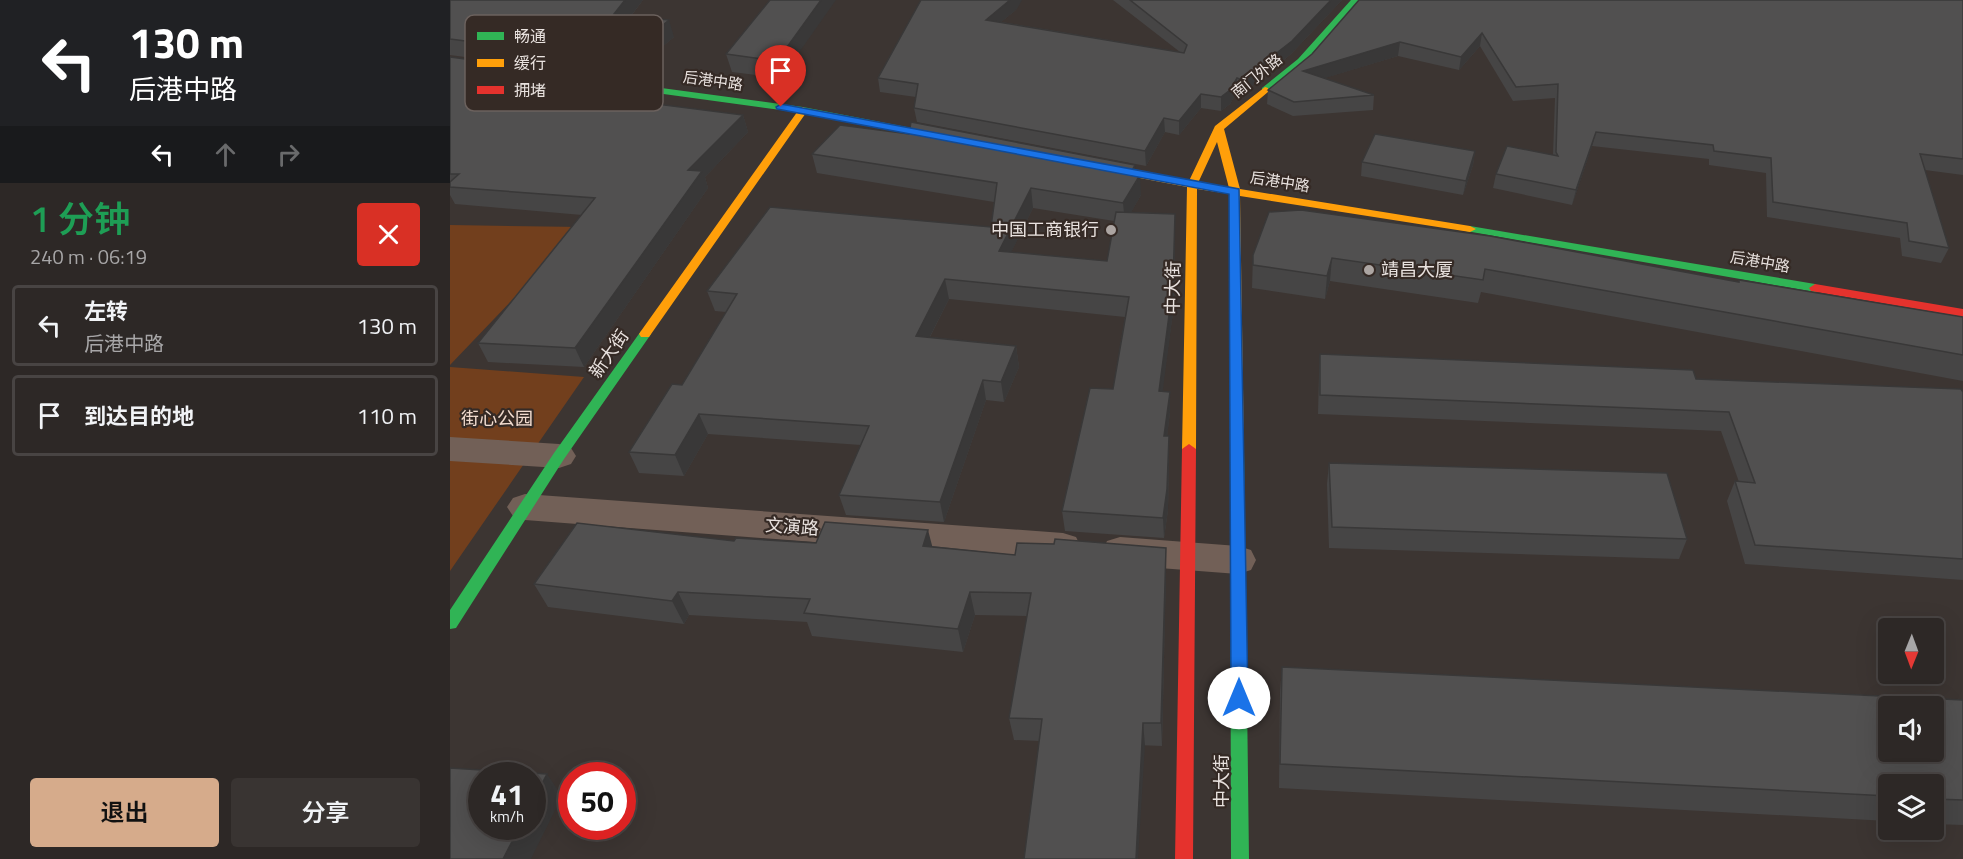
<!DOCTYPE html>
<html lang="zh">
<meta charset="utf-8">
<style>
body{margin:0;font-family:"Titillium Web","Noto Sans SC",sans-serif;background:#393432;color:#f1f3f6;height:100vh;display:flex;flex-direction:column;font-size:22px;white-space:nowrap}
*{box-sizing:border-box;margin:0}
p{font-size:20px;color:#a7a6a7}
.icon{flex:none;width:33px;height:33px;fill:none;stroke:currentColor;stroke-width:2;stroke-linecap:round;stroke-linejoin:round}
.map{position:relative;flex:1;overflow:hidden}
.sheet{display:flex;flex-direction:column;background:#2d2826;width:450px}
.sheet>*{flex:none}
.hud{background:#202124;color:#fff;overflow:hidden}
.needle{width:39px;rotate:181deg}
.fabs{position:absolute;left:1428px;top:618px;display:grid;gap:12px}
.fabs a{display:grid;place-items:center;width:66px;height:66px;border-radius:6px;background:#2d2826;box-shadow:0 6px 24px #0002,0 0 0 2px #484443;font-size:30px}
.speed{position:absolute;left:18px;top:762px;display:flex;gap:12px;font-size:30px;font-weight:700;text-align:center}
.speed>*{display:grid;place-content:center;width:78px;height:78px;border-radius:50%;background:#2d2826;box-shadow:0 6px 24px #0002,0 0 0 2px #484443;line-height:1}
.speed small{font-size:15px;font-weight:400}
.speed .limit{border:9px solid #d22;background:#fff;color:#111}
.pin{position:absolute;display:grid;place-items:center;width:51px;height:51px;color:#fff;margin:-62px -26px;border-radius:50% 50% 50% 0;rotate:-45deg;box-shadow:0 0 6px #0007}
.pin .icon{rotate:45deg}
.me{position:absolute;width:66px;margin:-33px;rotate:0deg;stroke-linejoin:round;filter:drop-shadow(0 0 4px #0008)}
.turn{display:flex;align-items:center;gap:21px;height:126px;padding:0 30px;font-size:27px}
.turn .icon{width:78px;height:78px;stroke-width:2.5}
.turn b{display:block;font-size:42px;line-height:51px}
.lanes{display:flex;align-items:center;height:57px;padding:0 30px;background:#0003;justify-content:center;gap:30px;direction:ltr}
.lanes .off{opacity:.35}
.round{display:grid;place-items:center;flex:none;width:63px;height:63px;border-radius:6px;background:#393432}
.headline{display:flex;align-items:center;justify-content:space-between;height:102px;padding:0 30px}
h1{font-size:36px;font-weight:600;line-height:45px;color:#1e9e55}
.primary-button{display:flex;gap:12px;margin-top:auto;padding:12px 30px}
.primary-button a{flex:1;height:69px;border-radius:6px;background:#d6ab8b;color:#111;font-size:24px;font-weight:600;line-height:69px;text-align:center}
.primary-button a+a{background:#393432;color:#f1f3f6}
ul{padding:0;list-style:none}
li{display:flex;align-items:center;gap:18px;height:81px;margin:0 12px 9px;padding:0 18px;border:3px solid #484443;border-radius:6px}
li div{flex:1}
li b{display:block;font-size:22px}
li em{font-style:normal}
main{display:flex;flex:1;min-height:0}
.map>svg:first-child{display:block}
</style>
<main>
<section class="sheet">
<div class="hud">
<div class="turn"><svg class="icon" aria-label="left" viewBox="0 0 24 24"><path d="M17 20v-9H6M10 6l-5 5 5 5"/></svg><div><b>130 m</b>后港中路</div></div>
<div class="lanes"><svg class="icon" aria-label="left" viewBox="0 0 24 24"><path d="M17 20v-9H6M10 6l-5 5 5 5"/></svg><svg class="icon off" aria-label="ahead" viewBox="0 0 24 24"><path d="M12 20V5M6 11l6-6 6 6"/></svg><svg class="icon off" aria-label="right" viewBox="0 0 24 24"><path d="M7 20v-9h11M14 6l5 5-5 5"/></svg></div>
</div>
<div class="headline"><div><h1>1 分钟</h1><p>240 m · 06:19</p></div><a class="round" style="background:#d93025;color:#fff"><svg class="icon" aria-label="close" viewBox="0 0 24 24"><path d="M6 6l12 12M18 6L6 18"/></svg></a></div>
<ul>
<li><svg class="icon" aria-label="left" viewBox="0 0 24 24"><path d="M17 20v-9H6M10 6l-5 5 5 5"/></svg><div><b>左转</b><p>后港中路</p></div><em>130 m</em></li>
<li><svg class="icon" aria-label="arrive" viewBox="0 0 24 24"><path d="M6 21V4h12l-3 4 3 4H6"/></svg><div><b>到达目的地</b></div><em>110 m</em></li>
</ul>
<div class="primary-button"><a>退出</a><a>分享</a></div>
</section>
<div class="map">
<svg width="1513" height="859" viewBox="0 0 1513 859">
<rect width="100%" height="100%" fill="#3c3532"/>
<!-- green -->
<path fill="#723f1d" d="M0 225 132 227 0 365Z
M0 367 134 377 0 571Z"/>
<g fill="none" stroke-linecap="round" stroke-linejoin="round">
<!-- street -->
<path fill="#726057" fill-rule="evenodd" d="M0 437 109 444 121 448 126 456 121 464 109 468 0 461Z
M75 494 613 533 626 537 631 547 626 557 613 561 75 520 63 516 57 507 63 498Z
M670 537 788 546 801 550 806 560 801 570 788 574 670 565 657 561 652 551 657 541Z"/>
<!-- fast -->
<path fill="#30b455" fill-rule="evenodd" d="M901 0H910L854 63 818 92H812V88L848 59Z
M107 74 353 107 503 136 508 139 503 142 353 113 104 79 102 77Z
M1020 226 1365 284 1371 288 1365 292 1016 231 1014 229Z
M195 330 201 334 199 337 114 459 6 628 0 629V610L104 453 191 331Z
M787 447 794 452 799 859H781L780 452Z"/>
<!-- slow -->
<path fill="#ff9f0a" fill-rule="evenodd" d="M815 87 818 88V92L774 129 790 189 1020 226 1026 229 1020 232 790 196 794 452 787 457 780 452V194L747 189 746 449 739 454 732 449 737 187 642 169 637 166 642 163 739 181 765 126ZM767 142 779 188 748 183Z
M353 107 358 110 199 337H191L189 334 191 331 350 108Z"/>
<!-- jam -->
<path fill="#e5322d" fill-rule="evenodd" d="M1365 284 1513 309V317L1361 291 1359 288Z
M739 444 746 449 743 859H725L732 449Z"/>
</g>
<!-- wall -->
<path fill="#464545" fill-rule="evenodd" d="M0 0H193L181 16 224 37 175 78 0 55Z
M320 0 331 78 282 72 276 54Z
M663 0H892L841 54 792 94 787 92 780 104 771 111 751 108 729 135 715 132 696 166 467 122 464 108 466 97 430 92 428 78 567 9 551 22 730 52Z
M909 0H1513V175L1475 170 1499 248 1491 263 1452 256 1450 238 1317 217 1316 173 1259 165V159L1142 146 1122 205 1043 188 1046 174 1103 155 1105 98 1063 101 1030 46 1009 70 948 56 874 78 924 95 923 110 843 116 817 104 818 90 862 54Z
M0 57 150 77 156 94 152 97 293 115 298 132 255 177 258 188 134 367 38 362 28 343 132 215 5 204 0 195Z
M1025 151 1023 165 1013 195 911 176 912 162Z
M362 154 685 165V175L691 195 681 212 725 214 724 305 712 391 720 412 717 436 719 457 718 510 714 538 615 531 612 511 663 389 675 317 499 299 480 337 566 346 569 367 554 402 536 400 494 522 396 515 389 495 411 445 258 434 234 476 189 473 179 452 232 385 276 312 265 311 257 291 541 227 544 202 367 173ZM583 208 664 221 657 261 561 252Z
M819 212 1288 282 1289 280 1513 317V381L1031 292 1028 303 880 281 875 299 802 288 803 255Z
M870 354 1246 379 1513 392V580L1295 564 1277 501 1285 481 1289 482 1271 431 868 414 869 374Z
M879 463 1237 539 1229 559 879 548 877 484Z
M284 541 482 546 565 555 716 548V571L712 746 564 740 559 718 577 616 525 615 513 652 362 636 357 622 239 615 234 624 98 607 84 584Z
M832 667 1513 700V825L1484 824V784H1438V821L829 788 830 692Z"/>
<!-- shaded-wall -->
<path fill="#393838" d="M175 0H193L170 30 164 14Z
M371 0H386L331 78 327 61Z
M560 0H572L567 9 538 33 536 20Z
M881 0H892L841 54 792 94V80Z
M219 20 224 37 175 78 169 61Z
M1032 33 1030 46 1009 70 1011 57Z
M950 42 948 56 852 85 853 71Z
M150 77 156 94 134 112 128 94Z
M787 78V92L780 104 771 111V97Z
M751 94V108L729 135V121Z
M293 115 298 132 255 177 258 188 134 367 125 348 238 170Z
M714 118 715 132 696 166 695 151Z
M1146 132 1142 146 1122 205 1126 190Z
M1025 151 1023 165 1013 195 1016 181Z
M685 165 686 183 690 175 691 195 675 223 673 203 680 174Z
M581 188 583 208 552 271 549 251Z
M725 214 724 305 710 412 709 391Z
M882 258 880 281 875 299 877 276Z
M495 279 499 299 470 356 466 336Z
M566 346 569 367 554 402 551 382Z
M533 380 536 400 494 522 490 502Z
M720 392V412L715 456 714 436Z
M249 414 258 434 234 476 225 455Z
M719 436V457L718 510 714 538 713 518Z
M478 530 484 553 473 546Z
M716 548V571L712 746 711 723Z
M228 592 239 615 234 624 222 601Z
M520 592 525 615 513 652 508 629Z
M693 723 695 745 688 859H686Z
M97 774 112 796 81 859H53L70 826H82V802Z"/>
<!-- building -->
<path fill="#515050" stroke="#393838" stroke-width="1.5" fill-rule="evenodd" d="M0 0H175L164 14 219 20 169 61 0 39Z
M320 0H371L327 61 276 54Z
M471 0H560L536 20 734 53 737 45 680 0H881L842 41 792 80 787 78 780 90 771 97 751 94 729 121 714 118 695 151 464 108 468 84 428 78Z
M909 0H1513V159L1470 154 1499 248 1459 241 1457 223 1323 202 1321 158 1264 151 1263 145 1146 132 1126 190 1046 174 1057 146 1108 156 1106 152 1108 84 1066 87 1032 33 1011 57 950 42 853 71 924 95 844 102 818 90 862 54Z
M0 57 150 77 128 94 293 115 238 170 252 171 125 348 28 343 145 198 0 187V182L9 174H0Z
M461 122 685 165 680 174 690 175 673 203 581 188 549 251 657 261 666 212 725 214 723 285 709 391 720 392 714 436H719L717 489 713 518 612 511 640 388 663 389 679 297 495 279 466 336 566 346 551 382 533 380 490 502 389 495 419 426 249 414 225 455 179 452 222 384 232 385 287 294 257 291 320 207 541 227 547 183 362 154 390 125 459 134Z
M925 134 1025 151 1016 181 912 162Z
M851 210 1040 236 1289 282V280L1513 317V355L1035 269 1033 280 882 258 877 276 803 265V255L819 212Z
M870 354 1243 370 1246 379 1511 389 1513 392V559L1305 545 1285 481 1305 483 1279 412 870 395Z
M879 463 1217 473 1237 539 882 527Z
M375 522 478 530 473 546 565 555 567 543 604 544 605 539 716 548 711 723H693L686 859H574L592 719 559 718 581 593 520 592 508 629 354 613 360 599 228 592 222 601 84 584 127 523 284 541 286 538 366 543Z
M832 667 1513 700V800L1484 799V784H1438V796L830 764ZM1438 706H1484V752H1438Z
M0 768 97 774 82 802V776H32V826H70L53 859H0Z"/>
<!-- route -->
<path fill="#1a73e8" stroke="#114b97" stroke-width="1.5" d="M331 104 789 189 798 698 795 703 789 705 783 703 781 698 779 194 327 109 326 107Z"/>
<!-- markers -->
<g fill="#aca5a2" stroke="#352a25" stroke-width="2">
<circle cx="661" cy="230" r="6"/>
<circle cx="919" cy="270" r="6"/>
</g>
<g text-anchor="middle" stroke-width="4.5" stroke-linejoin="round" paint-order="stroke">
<!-- far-street labels -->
<g font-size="15" fill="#e9e2df" stroke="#352a25">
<text transform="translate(807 76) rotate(-39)" y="5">南门外路</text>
<text transform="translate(263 81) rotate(8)" y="5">后港中路</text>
<text transform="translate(830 182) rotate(9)" y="5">后港中路</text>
<text transform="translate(1310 262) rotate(10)" y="5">后港中路</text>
</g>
<!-- poi labels -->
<g font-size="18" fill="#e9e2df" stroke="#352a25" text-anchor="end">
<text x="649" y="236">中国工商银行</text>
<text x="931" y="276" text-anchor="start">靖昌大厦</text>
</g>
<!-- street labels -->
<g font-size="18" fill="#e9e2df" stroke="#352a25">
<text transform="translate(723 288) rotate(-89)" y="6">中大街</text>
<text transform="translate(159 354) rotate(-55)" y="6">新大街</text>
<text transform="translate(342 527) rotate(4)" y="6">文演路</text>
<text transform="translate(772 781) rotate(-90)" y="6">中大街</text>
</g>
<!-- park labels -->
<g font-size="18" fill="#f2dccf" stroke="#352a25">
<text x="47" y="425">街心公园</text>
</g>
</g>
<!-- legend -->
<rect x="15" y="15" width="198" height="96" rx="9" fill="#352a25" stroke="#6b615d" stroke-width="1.5"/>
<rect x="27" y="32" width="27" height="8" fill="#30b455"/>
<rect x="27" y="59" width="27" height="8" fill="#ff9f0a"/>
<rect x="27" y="86" width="27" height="8" fill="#e5322d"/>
<g font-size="16" fill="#e9e2df">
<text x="64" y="42">畅通</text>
<text x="64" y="69">缓行</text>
<text x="64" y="96">拥堵</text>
</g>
</svg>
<div class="fabs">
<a><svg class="needle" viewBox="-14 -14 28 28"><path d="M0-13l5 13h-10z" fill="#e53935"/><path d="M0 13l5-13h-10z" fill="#a7a6a7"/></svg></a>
<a><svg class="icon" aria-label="sound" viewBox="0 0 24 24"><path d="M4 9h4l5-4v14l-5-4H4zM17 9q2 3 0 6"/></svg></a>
<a><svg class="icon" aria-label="layers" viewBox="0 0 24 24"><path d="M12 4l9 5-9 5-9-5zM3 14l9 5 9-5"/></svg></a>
</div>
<div class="speed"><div>41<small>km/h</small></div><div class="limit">50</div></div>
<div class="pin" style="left:331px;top:107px;background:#d93025"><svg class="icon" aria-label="arrive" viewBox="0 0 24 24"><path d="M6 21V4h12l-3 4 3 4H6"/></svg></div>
<svg class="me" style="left:789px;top:698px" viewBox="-20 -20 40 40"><circle r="19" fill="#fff"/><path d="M0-13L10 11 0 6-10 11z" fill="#1a73e8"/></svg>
</div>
</main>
